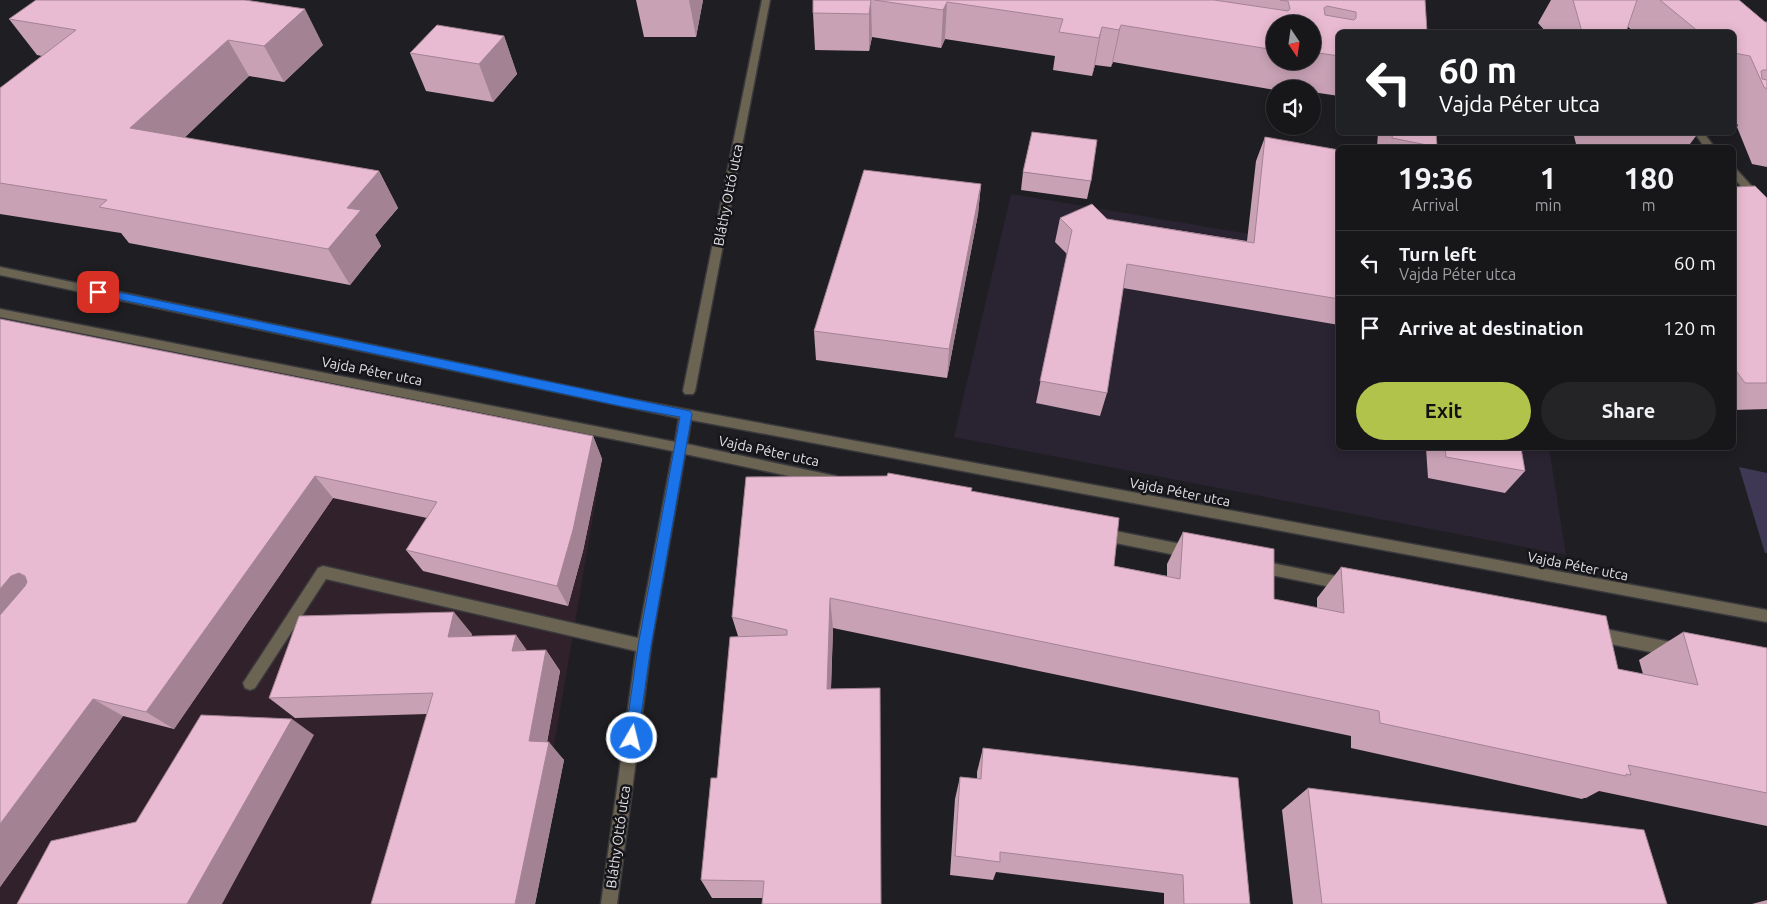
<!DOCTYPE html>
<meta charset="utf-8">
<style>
body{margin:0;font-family:Ubuntu,sans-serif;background:#242427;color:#f1f3f6;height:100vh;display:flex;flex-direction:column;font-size:19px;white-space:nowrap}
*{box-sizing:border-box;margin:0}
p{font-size:16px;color:#9e9fa2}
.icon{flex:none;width:28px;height:28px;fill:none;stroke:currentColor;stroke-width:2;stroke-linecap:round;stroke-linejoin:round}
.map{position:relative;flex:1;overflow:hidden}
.side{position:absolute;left:1336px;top:145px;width:400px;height:305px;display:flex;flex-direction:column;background:#17171a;border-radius:8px;box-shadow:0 2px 12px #0003,0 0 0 1px #363639}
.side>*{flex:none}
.guide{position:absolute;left:1336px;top:30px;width:400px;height:105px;border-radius:8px;box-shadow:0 2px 12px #0003,0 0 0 1px #363639;background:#202124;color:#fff;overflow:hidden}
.needle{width:32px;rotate:167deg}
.buttons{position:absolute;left:1266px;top:15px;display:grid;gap:10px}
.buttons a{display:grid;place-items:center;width:55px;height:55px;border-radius:50%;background:#17171a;box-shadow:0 2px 12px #0003,0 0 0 1px #363639;font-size:25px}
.pin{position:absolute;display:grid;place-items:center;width:42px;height:42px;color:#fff;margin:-21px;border-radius:10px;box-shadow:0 2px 8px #0006}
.me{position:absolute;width:55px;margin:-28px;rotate:8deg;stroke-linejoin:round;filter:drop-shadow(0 0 4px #0008)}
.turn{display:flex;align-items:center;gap:18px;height:105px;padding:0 20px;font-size:22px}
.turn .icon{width:65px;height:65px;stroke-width:2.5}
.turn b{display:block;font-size:35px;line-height:42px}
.eta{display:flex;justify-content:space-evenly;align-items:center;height:85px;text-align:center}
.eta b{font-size:30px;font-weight:700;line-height:35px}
.button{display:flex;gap:10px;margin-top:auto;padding:10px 20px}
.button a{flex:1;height:58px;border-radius:30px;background:#b2c34c;color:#111;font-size:20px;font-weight:700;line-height:58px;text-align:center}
.button a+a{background:#242427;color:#f1f3f6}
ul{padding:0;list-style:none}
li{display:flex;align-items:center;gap:15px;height:65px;padding:0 20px;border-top:1px solid #363639}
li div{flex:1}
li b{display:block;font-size:19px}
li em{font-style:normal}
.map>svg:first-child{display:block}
</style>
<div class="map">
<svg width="1767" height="904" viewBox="0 0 1767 904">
<rect width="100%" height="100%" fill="#1f1f23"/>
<!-- commercial -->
<path fill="#31212b" d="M0 339 603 458 527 904H0Z"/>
<!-- education -->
<path fill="#2a2332" d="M1011 194 1339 249V448H1549L1566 555 954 437Z"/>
<!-- green -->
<path fill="#3e3855" d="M1739 467 1767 473V553H1765Z"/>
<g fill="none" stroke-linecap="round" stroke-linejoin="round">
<defs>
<path id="minor" d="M762 0H770L695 391 693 394H685L683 391Z
M1694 132H1703L1715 148H1705Z
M1734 169 1737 170 1767 203V213L1763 212 1734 178Z
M0 267 625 398 1767 610V622L691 420 687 444 831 475 836 476 837 480 836 484 831 485 685 454 651 646 617 904H601L636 651 326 579 255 688 250 690 245 688 243 683 318 568 323 566 638 638 673 451 0 317V309L675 442 679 418 0 275Z
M1100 528 1191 546 1196 548 1198 552 1196 556 1191 558 1100 540 1095 538 1093 534 1095 530Z
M1257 560 1346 578 1351 580 1353 584 1351 588 1346 590 1257 572 1252 570 1250 566 1252 562Z
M1595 627 1676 643 1681 645 1683 650 1681 655 1676 657 1595 641 1590 639 1588 634 1590 629Z"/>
</defs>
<!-- minor casing -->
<use href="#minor" stroke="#3a3a3e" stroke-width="3"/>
<!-- minor -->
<use href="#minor" fill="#6c6453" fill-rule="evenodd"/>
</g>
<!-- wall -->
<path fill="#c8a1b5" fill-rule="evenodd" d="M636 0H703L696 37H644Z
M813 0H1425L1339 32V96L1312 92V89H1292L1282 87 1281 89H1275V90L1113 62 1111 67 1095 65 1092 76 1053 70 1055 56 945 39 941 48 872 37 869 51 815 50 813 13ZM1275 24H1312V61H1275Z
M1551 0H1739L1765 22H1767V167L1752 164 1737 127 1738 125 1735 122 1734 119V32H1634L1628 27 1626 32H1546L1538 23Z
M9 19 323 45 284 82 249 76 184 138 379 171 398 208 375 235 381 246 350 285 129 243 121 233 0 214V88L42 56 37 55Z
M504 36 517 74 493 102 426 91 410 53Z
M1378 132H1436L1437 148H1377Z
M1573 132H1699L1687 148H1577Z
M1265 137 1339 150V325L1123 288 1107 393 1100 416 1036 403 1067 254 1055 242 1060 218 1107 219 1247 241 1256 161Z
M1023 172 1091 181 1087 199 1021 190Z
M981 184 978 214 947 378 816 360 814 331Z
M1734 187 1767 198V409L1734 410Z
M0 319 593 436 602 459 583 551 568 606 423 571 406 550 427 518 333 498 174 729 123 716 0 887Z
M1426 448H1521L1525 471 1505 493 1428 478Z
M971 491 1114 566 1167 576V564L1183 532 1274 599 1317 608V598L1341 567 1618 669 1643 674 1639 660 1683 632 1767 648V826L1599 791 1586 798H1584L1582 799 1351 748V736L833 628 831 689 762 898H712L701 880 717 778 738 636 732 617Z
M472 634 471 636 516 635 526 650H546L560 671 547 742 564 760 535 904H371L427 714 295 718 269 698Z
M983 748 1250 904H1164V893L996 872 993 880 950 875 955 799 960 777 977 779V772Z
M1308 788 1667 904H1293L1282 810Z
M1767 900V904H1752Z"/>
<!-- shaded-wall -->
<path fill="#a38393" d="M689 0H703L696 37Z
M871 0 872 37 869 51V14Z
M947 2 945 39 941 48 943 10Z
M305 9 323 45 284 82 264 46Z
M1121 25 1113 62 1111 67 1119 30Z
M1102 27 1095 65 1092 76 1099 38Z
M504 36 517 74 493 102 479 64Z
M228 40 249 76 156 165 130 128Z
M379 171 398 208 375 235 381 246 350 285 328 249 347 208Z
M981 184 978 214 947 378 949 349Z
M593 436 602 459 583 551 568 606 557 586Z
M315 476 333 498 174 729 146 712Z
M19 573 49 593 0 645V589L11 576Z
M830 598 833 628 830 715 827 689Z
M454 612 472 634 466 658 448 637Z
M516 635 531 656 512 651Z
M546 650 560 671 544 759 529 741Z
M93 699 123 716 0 887V824Z
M292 719 314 735 222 904H186Z
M549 742 564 760 535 904H515Z"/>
<!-- building -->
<path fill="#e9bbd2" stroke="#a38393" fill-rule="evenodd" d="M36 0H245L305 9 264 46 228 40 130 128 379 171 347 208 361 210 328 249 99 207 107 200 0 183V88L76 30 9 19Z
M813 0H871L869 14 813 13Z
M874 0H1214L1288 11 1290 9 1288 1 1280 0H1425L1427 32H1339V56L1312 52V24H1275V50L1121 25 1119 30 1102 27 1099 38 1059 32 1063 19 947 2 943 10ZM1327 6 1356 12V18L1354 20 1325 15 1324 8Z
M1573 0H1637L1626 32H1582Z
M1660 0H1739L1765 22H1767V70H1763L1761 71 1762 79 1767 80V89L1764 87 1750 56 1734 53V32H1699Z
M437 25 504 36 479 64 410 53Z
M1032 132 1097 140 1091 181 1023 172Z
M1393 132H1436L1437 147 1392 138Z
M1265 137 1339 150V299L1127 264 1107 393 1040 381 1072 230 1060 218 1092 204 1107 219 1254 243Z
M864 170 981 184 949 349 814 331Z
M1755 186 1767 198V383H1745L1734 368V187Z
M0 319 593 436 573 530 557 586 406 550 437 502 315 476 146 712 93 699 0 824V615L25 586 27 582 25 576 19 573 11 576 0 589Z
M1445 448H1521L1525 471 1446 457Z
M888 473 972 488 971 491 1119 518 1114 566 1180 579 1183 532 1274 549V599L1344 613 1341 567 1606 616 1618 669 1698 685 1683 632 1767 648V793L1628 765 1631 775 1626 774V776L1380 723 1379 711 830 598 827 689 880 688 881 904H762L764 881 701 880 711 778H717L730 637 787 635V630L732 617 746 477 887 476Z
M454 612 448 637 516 635 512 651 546 650 529 741 549 742 515 904H371L433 693 269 698 299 616Z
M201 715 292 719 187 904H17L51 841 136 822Z
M983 748 1238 778 1250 904H1184L1183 875 1000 852V862L955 856 960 777 981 779Z
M1308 788 1644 830 1667 904H1322Z"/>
<!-- route -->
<path fill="#1a73e8" stroke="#114b97" d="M98 288 690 411 692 414 651 646 637 743 632 745 627 743 625 738 638 646 680 417 625 407 94 294 93 292Z"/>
<g text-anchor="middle" stroke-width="5" stroke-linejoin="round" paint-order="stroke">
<!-- street labels -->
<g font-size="14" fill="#e3e2e5" stroke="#16151a">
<text transform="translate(728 195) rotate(-79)" y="5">Bláthy Ottó utca</text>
<text transform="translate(372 371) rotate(11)" y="5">Vajda Péter utca</text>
<text transform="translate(769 451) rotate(12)" y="5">Vajda Péter utca</text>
<text transform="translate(1180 492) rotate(11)" y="5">Vajda Péter utca</text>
<text transform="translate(1578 566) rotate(11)" y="5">Vajda Péter utca</text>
<text transform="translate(618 837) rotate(-82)" y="5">Bláthy Ottó utca</text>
</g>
</g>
</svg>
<div class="buttons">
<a><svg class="needle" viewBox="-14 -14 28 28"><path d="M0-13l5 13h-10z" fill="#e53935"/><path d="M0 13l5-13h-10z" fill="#9e9fa2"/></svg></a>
<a><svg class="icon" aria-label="sound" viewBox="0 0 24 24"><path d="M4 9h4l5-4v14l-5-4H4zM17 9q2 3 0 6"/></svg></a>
</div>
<div class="pin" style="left:98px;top:292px;background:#d93025"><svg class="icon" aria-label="arrive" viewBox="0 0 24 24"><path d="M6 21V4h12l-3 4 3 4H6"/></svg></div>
<svg class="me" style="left:632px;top:738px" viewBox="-20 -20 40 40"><circle r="17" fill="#1a73e8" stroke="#fff" stroke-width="3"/><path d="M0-11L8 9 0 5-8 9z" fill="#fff"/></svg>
<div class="guide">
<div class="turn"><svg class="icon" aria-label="left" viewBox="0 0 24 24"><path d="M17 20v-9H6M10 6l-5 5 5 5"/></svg><div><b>60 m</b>Vajda Péter utca</div></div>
</div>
<section class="side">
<div class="eta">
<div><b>19:36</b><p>Arrival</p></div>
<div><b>1</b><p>min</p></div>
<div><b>180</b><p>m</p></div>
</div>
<ul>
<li><svg class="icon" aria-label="left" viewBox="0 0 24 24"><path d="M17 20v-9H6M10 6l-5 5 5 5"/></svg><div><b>Turn left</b><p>Vajda Péter utca</p></div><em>60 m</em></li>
<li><svg class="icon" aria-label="arrive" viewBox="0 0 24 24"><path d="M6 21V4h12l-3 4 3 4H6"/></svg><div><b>Arrive at destination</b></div><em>120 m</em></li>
</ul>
<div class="button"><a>Exit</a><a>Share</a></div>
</section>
</div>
